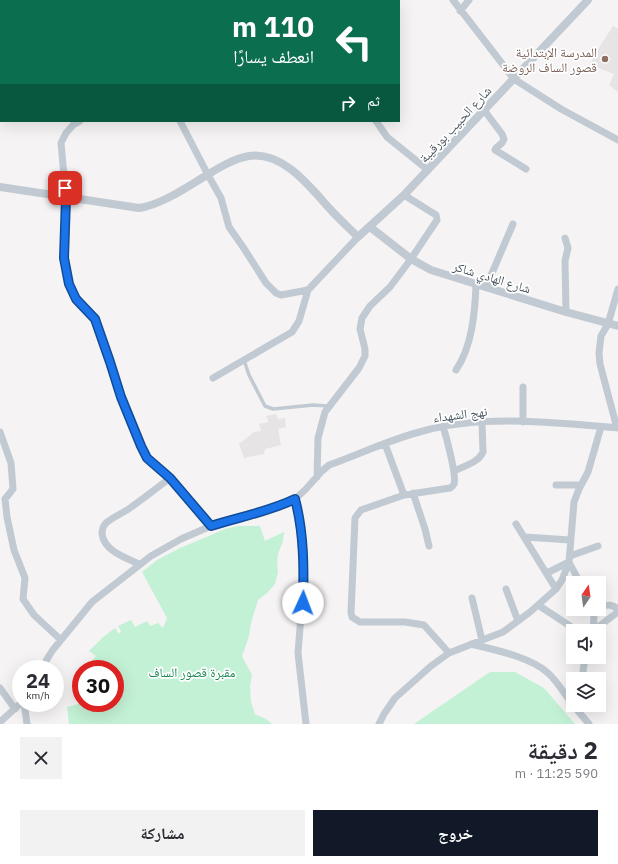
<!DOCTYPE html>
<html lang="ar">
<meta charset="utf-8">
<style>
body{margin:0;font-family:"IBM Plex Sans","Noto Naskh Arabic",sans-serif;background:#f2f2f3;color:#2b2b33;direction:rtl;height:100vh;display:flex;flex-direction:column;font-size:15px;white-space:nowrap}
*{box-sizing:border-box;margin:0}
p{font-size:13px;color:#7c7c81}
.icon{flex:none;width:22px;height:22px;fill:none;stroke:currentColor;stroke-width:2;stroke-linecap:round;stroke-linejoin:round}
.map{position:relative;height:724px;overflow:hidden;direction:ltr}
.sheet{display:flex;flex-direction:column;background:#fff;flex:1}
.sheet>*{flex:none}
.banner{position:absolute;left:0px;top:0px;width:400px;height:122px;box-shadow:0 4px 16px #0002;direction:rtl;background:#0b6e4f;color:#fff;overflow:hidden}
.needle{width:26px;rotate:13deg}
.controls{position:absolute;left:566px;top:576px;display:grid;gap:8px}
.controls a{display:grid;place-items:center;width:40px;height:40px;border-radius:0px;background:#fff;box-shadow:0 4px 16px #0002;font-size:20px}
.speed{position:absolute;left:12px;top:660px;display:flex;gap:8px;font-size:20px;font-weight:700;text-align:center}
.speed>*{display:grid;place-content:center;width:52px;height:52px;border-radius:50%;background:#fff;box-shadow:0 4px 16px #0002;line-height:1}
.speed small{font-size:10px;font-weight:400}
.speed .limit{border:6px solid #d22;background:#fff;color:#111}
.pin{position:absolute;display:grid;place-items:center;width:34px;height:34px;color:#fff;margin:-17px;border-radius:8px;box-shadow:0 2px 6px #0006}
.me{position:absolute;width:44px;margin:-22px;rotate:2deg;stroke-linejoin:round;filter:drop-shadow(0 0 3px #0008)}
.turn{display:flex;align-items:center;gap:14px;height:84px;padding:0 20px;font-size:18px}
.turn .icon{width:52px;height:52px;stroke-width:2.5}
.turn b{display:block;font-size:28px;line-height:34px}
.then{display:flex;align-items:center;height:38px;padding:0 20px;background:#0003;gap:8px;font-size:15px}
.round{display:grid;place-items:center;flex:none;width:42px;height:42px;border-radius:0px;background:#f2f2f3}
.overview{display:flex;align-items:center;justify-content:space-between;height:68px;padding:0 20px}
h1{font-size:24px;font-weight:700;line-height:30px}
.button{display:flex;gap:8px;margin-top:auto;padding:8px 20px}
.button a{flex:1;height:46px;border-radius:0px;background:#111827;color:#fff;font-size:16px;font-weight:700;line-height:46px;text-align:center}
.button a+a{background:#f2f2f3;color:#2b2b33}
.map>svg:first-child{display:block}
</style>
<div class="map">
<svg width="618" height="724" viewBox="0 0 618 724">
<rect width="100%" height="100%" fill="#f5f3f3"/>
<!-- education -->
<path fill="#e6e4e5" d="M613 26 618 29V92L609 85 614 74 590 65 595 54Z
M276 414 278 419 285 418 286 427 278 429 281 445 265 449 264 454 244 458 239 444 254 432 261 431 259 424 269 422 266 416Z"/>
<!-- green -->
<path fill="#c3f1d5" d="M238 526H260L265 541 284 532 283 541 278 554 277 563 278 572 275 584 267 593 258 600 251 623 249 636 242 656 252 675 250 686 251 702 255 714 266 719 272 724H69L67 707 82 703H115V669H86L96 656 89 651 103 637 115 628 119 634 121 631 118 626 131 620 135 627 147 621 150 626 158 623 163 628 167 618 142 572 157 560 178 549 225 529Z
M490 672H515L544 688 575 724H414Z"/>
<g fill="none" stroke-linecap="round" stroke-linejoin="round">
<!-- service -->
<path stroke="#c1cad2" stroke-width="3.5" d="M244 360 249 375 265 406 273 409 313 405 328 406"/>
<!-- minor -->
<path stroke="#c1cad2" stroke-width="7" d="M32 0 33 1
M129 0V1
M453 0 514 79 561 109 618 140
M135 1 137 0
M217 1 218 0
M287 1 288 0
M352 1 353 0
M460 11 469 0
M484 110 502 134 504 139 502 143 496 148 495 150 526 169
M80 121 74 124 66 133 61 143 66 198 64 258 69 284 76 299 95 319 121 397 141 446 147 458 170 478 211 526
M180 121 208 175 221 198 229 227 243 247 266 283 276 293 281 295 308 290
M376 121 387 137 428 170
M565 238 568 248 565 261 566 312
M486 287 513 224
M456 370C472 347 475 312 476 285
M213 378 292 332 299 321 308 290 358 237
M523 422V387
M617 428 600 364 599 353 601 336 608 324 618 289
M0 432 11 463 13 489 5 499 7 517 14 550 25 578 23 599 34 615 61 640
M385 444 404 495 450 488C452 487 453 486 454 484 457 476 446 436 443 426
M454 471C464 466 478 463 483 452L482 422
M317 477 318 438 325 412 359 368 365 356V349L360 329 362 318 370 306 390 287 411 259 437 220 436 215 404 195
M556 485H581
M413 493 425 529 429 546
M404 495 361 510 355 518 351 613 352 617 360 622H405L424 625 449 653
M295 499 302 535 304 578 298 653 306 724
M516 524 556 589
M525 537 570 540
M570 556 598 546
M139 564C126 558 104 551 102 534 102 530 103 526 106 523 113 517 123 513 130 508 144 498 157 488 170 478
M547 573 569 562 580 583
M506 589 518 621
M472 598 482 640
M538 605 570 626
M599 607C607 605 613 603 618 610
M592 609 594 617 593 631
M594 630 618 612
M471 644C495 650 531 657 548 673 558 682 565 695 573 705
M41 669 52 651 92 602 151 556 181 539 211 526 235 518 264 511 295 499 305 490 322 471 329 465C360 454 391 439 423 431 485 414 555 423 618 428
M582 679 585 657
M0 688 15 709
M24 703 27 724
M573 705 589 724
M0 722 21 703
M379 724 384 714 395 698 431 666 449 653 503 632 530 612 556 589 562 580 569 562 574 502 579 489 588 472 601 427"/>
<!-- tertiary -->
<path stroke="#c1cad2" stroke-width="8" d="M0 187 139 208C160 205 184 189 202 178 217 169 232 159 249 156 283 151 310 187 330 209 339 219 349 228 358 237L404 195 588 0
M370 227 411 259 431 270 566 312 618 326"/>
</g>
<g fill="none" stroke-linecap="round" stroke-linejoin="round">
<defs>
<path id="route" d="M65 188 66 198 64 258 69 284 76 299 95 319 110 362 121 397 141 446 147 458 170 478 211 526C239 517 268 512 295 499 304 533 304 568 303 603"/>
</defs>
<!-- route casing -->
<use href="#route" stroke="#114b97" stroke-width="10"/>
<!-- route -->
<use href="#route" stroke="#1a73e8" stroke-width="7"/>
</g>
<!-- markers -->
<circle fill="#8d6e63" stroke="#fff" stroke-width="1.5" cx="605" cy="59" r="4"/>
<g text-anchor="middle" stroke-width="3.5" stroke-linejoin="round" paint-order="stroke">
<!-- education labels -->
<g font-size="13" fill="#785e54" stroke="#fff" text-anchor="end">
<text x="597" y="57">المدرسة الإبتدائية<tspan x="597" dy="15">قصور الساف الروضة</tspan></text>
</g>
<!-- street labels -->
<g font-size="13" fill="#4a5661" stroke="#fff">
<text transform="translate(455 124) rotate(-47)" y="5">شارع الحبيب بورقيبة</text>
<text transform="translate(492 277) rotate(17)" y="5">شارع الهادي شاكر</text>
<text transform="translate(460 414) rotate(-7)" y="5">نهج الشهداء</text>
</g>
<!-- park labels -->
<g font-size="13" fill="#17864f" stroke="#fff">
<text x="192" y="677">مقبرة قصور الساف</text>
</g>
</g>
</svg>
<div class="controls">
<a><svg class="needle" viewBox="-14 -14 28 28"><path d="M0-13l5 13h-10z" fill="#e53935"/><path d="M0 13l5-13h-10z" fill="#7c7c81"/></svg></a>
<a><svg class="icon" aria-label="sound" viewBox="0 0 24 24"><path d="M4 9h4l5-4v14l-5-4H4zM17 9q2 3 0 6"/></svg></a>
<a><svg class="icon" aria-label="layers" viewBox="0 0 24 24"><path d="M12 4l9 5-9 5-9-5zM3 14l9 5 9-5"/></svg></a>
</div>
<div class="speed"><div>24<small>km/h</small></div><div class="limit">30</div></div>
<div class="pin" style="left:65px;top:188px;background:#d93025"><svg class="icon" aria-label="arrive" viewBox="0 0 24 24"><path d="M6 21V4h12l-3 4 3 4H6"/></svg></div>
<svg class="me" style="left:303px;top:603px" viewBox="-20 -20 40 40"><circle r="19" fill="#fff"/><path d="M0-13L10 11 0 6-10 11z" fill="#1a73e8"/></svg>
<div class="banner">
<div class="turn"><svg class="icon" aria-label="left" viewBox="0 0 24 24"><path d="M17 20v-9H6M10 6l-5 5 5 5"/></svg><div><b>110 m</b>انعطف يسارًا</div></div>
<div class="then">ثم<svg class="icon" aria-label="right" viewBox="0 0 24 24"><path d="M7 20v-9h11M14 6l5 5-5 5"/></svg></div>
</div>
</div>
<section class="sheet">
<div class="overview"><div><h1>2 دقيقة</h1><p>590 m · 11:25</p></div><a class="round"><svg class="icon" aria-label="close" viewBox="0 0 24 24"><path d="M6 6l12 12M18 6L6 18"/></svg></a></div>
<div class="button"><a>خروج</a><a>مشاركة</a></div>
</section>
